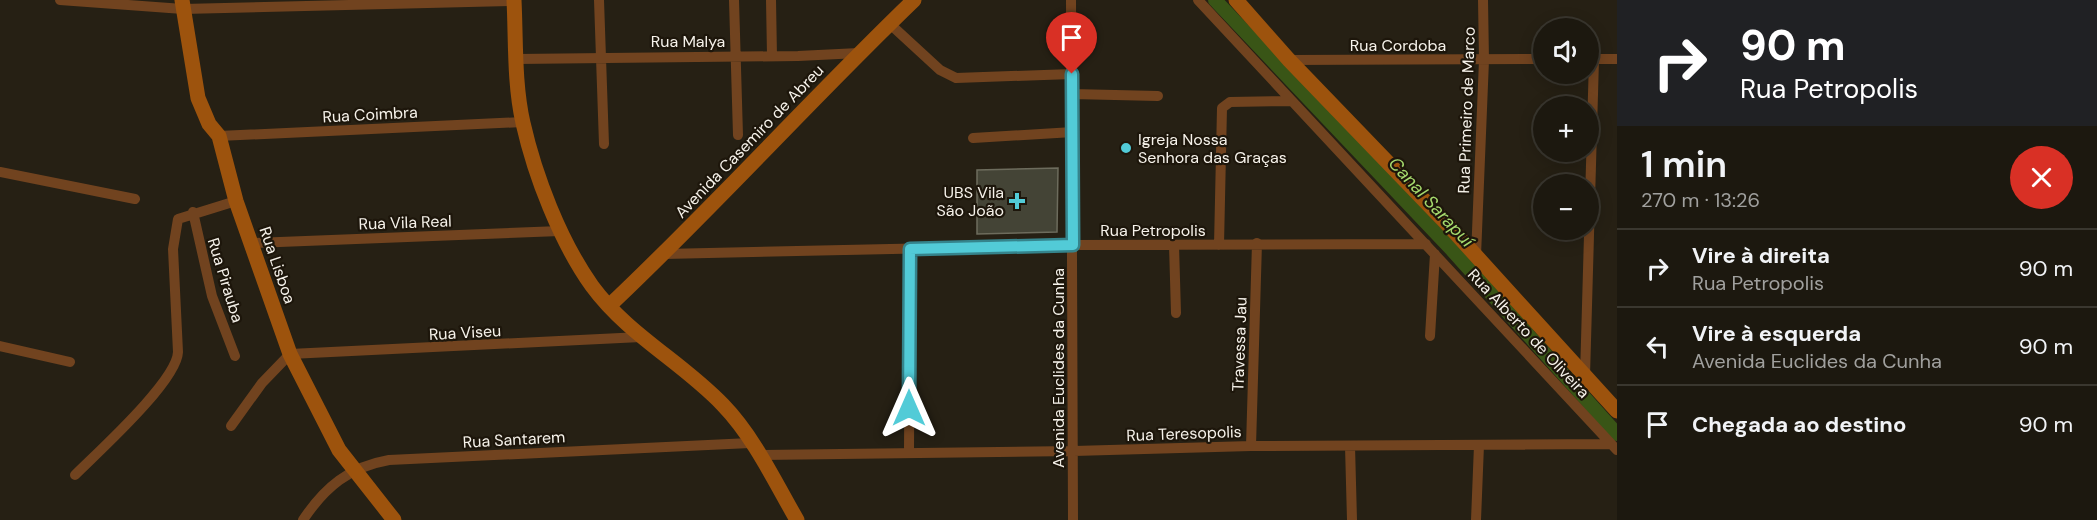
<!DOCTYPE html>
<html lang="pt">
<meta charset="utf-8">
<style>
body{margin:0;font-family:"DM Sans",sans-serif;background:#252118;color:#f1f3f6;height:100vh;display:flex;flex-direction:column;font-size:22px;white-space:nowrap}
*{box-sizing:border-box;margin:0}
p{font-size:20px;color:#a0a09e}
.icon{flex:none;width:33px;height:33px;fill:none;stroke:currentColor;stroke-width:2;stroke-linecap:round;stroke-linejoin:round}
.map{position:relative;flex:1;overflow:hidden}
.sheet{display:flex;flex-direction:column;background:#1c180f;width:480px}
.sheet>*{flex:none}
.banner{background:#202124;color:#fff;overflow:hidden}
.controls{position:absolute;left:1533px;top:18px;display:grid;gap:12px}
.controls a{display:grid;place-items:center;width:66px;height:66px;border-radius:50%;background:#1c180f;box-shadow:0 3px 15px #0003,0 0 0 2px #3a372f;font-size:30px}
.pin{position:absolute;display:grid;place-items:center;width:51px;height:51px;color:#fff;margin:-62px -26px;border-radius:50% 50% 50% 0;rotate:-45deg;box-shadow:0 0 6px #0007}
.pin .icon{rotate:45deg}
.me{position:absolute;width:66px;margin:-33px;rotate:0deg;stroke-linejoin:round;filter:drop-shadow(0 0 4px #0008)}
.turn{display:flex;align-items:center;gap:21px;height:126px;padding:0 24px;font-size:27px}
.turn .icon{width:78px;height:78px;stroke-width:2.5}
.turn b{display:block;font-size:42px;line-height:51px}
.round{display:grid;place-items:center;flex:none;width:63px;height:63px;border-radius:32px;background:#252118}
.head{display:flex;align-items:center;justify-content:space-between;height:102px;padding:0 24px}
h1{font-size:36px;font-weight:600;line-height:45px}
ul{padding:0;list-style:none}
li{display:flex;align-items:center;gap:18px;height:78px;padding:0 24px;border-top:2px solid #3a372f}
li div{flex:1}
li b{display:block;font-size:22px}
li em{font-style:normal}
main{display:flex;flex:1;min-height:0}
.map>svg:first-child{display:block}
</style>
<main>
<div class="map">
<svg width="1617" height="520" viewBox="0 0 1617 520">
<rect width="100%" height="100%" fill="#262014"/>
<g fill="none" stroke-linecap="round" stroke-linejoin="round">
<!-- canal -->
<path stroke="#395516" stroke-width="14" d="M1215 0 1452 250 1617 434"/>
</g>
<!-- building -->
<path fill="#444436" stroke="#6d6c5d" stroke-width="1.5" d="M1058 168 1057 232 977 234V170Z"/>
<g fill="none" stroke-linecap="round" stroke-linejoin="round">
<!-- street -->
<path stroke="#71431f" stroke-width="10" d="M60 0 183 9 514 1
M599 0 604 144
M734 0 738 135
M771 0 772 56
M1071 0 1073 520
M1198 0 1617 450
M890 24 940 70 956 78 1072 74
M517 59 798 56 859 53
M1589 59H1617
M1289 60 1544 59
M1072 94 1158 96
M219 136 523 122
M973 138 1073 132
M0 172 135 199
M193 212 212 296 235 356
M252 243 560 231
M1174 245 1176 313
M1219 245 1222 108 1230 102 1292 101
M664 254 1073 245 1426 244
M1476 256 1484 60 1483 0
M1430 336 1435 254
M0 346 70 362
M1585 376 1594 59
M231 426 262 383 290 354 641 337
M1251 446 1257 243
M1350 446 1352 520
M909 453 910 249
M758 455 1074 451 1251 446 1611 444
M75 475C98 452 177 381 178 352L173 249 178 219 236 201
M303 520C325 487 349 467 389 460L750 443
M1476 520 1479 445"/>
<!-- secondary -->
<path stroke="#9d530d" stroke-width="15" d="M182 0 198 98 209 124 219 136 236 201 290 354 339 450 394 520
M514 0C516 40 514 83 523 123 535 176 560 241 592 286 628 335 682 362 723 405 754 437 775 482 797 520
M1236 0 1289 60 1449 226 1617 411
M609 306C714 207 810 100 914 0"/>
</g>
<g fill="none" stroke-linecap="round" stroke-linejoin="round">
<defs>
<path id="route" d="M909 408 910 249 1073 245 1072 74"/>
</defs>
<!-- route casing -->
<use href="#route" stroke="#35848c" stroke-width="15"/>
<!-- route -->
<use href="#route" stroke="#52cbd7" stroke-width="10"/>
</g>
<!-- markers -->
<g fill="#52cbd7" stroke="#1d160b" stroke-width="2">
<circle cx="1126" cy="148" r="6"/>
<path d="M1014 192h6v6h6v6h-6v6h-6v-6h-6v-6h6z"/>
</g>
<g text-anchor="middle" stroke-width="4.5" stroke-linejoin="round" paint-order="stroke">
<!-- street labels -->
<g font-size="16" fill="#f6f2ea" stroke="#1d160b">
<text x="688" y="47">Rua Malya</text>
<text x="1398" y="51">Rua Cordoba</text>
<text transform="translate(1466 110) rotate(-88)" y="6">Rua Primeiro de Marco</text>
<text transform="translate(370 114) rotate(-3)" y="6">Rua Coimbra</text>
<text transform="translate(749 141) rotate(-46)" y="6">Avenida Casemiro de Abreu</text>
<text transform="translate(405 222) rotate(-2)" y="6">Rua Vila Real</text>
<text x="1153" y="236">Rua Petropolis</text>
<text transform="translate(278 265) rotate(71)" y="6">Rua Lisboa</text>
<text transform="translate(226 280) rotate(73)" y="6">Rua Pirauba</text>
<text transform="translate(465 332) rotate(-3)" y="6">Rua Viseu</text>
<text transform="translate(1529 333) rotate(47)" y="6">Rua Alberto de Oliveira</text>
<text transform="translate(1239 344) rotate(-88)" y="6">Travessa Jau</text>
<text transform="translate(1058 368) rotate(-90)" y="6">Avenida Euclides da Cunha</text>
<text transform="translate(1184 433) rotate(-2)" y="6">Rua Teresopolis</text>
<text transform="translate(514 439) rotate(-3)" y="6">Rua Santarem</text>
</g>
<!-- poi labels -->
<g font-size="16" fill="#f6f2ea" stroke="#1d160b" text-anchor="start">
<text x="1138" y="145">Igreja Nossa<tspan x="1138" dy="18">Senhora das Graças</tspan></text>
<text x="1004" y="198" text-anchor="end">UBS Vila<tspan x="1004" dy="18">São João</tspan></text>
</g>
<!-- water labels -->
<g font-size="18" font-style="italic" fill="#a5d96d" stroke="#1d160b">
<text transform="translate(1431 202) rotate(47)" y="6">Canal Sarapuí</text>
</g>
</g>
</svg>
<div class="controls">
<a><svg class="icon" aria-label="sound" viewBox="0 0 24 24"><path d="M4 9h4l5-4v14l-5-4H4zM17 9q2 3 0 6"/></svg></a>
<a>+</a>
<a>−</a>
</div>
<div class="pin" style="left:1072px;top:74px;background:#d93025"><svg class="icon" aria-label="arrive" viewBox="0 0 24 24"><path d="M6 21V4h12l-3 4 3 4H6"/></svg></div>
<svg class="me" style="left:909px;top:408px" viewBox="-20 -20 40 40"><path d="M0-17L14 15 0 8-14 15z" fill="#52cbd7" stroke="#fff" stroke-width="4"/></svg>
</div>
<section class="sheet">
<div class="banner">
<div class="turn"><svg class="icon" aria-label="right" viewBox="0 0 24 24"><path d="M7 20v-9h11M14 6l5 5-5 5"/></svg><div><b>90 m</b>Rua Petropolis</div></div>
</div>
<div class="head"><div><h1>1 min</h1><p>270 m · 13:26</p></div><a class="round" style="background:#d93025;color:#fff"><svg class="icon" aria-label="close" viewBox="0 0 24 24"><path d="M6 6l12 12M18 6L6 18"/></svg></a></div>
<ul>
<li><svg class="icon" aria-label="right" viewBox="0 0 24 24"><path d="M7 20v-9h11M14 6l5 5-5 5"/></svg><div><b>Vire à direita</b><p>Rua Petropolis</p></div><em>90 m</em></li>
<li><svg class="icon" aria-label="left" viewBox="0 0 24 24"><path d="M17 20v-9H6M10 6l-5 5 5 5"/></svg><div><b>Vire à esquerda</b><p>Avenida Euclides da Cunha</p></div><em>90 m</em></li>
<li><svg class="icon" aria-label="arrive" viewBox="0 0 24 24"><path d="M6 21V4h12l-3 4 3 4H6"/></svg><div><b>Chegada ao destino</b></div><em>90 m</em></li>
</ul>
</section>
</main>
